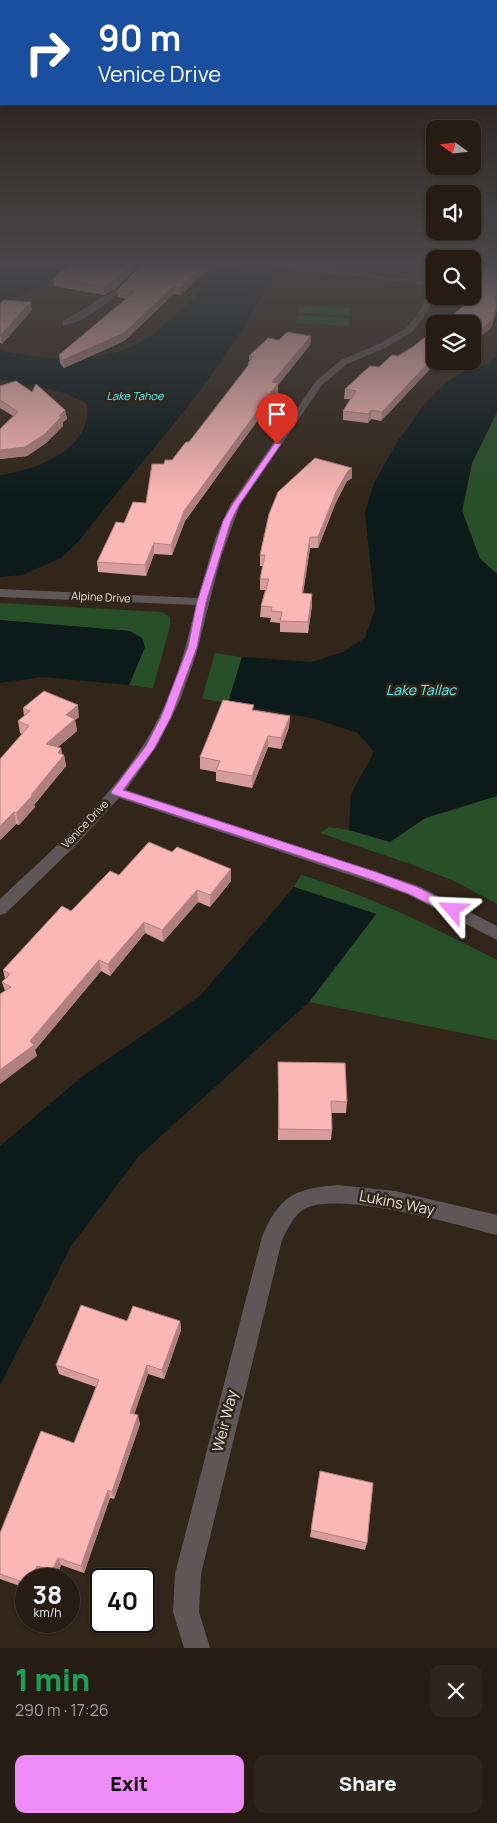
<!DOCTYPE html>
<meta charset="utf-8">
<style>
body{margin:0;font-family:Manrope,sans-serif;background:#2e251d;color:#f1f3f6;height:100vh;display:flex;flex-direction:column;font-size:19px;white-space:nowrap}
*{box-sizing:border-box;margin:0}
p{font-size:16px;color:#a4a1a0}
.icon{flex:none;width:28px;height:28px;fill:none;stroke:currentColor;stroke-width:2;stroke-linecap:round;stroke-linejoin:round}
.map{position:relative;height:1648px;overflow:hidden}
.drawer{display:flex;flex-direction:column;background:#261c14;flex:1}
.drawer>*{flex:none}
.top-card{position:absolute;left:0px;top:0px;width:498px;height:105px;box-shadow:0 1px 4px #0004,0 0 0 1px #423a34;background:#1a4fa0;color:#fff;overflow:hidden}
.needle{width:32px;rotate:285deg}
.controls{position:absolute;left:426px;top:120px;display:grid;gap:10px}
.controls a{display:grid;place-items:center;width:55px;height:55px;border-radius:10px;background:#261c14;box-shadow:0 1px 4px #0004,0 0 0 1px #423a34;font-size:25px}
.speed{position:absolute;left:15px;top:1568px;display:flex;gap:10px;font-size:25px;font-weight:700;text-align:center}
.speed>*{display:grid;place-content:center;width:65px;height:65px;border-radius:50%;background:#261c14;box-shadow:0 1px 4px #0004,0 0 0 1px #423a34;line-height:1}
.speed small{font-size:12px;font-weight:400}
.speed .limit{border:2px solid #111;border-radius:8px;background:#fff;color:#111}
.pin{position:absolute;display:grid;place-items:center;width:42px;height:42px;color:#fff;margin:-51px -21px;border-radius:50% 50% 50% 0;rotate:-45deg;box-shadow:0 0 5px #0007}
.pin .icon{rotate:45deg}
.me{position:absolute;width:55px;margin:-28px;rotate:296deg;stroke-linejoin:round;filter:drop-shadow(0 0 4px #0008)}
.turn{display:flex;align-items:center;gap:18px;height:105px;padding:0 15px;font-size:22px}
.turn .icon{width:65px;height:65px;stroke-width:2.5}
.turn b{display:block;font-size:35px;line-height:42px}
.round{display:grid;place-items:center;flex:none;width:52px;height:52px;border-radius:10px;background:#2e251d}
.head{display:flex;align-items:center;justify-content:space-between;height:85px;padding:0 15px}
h1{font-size:30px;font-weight:800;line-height:38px;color:#1e9e55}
.cta{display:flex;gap:10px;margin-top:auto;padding:10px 15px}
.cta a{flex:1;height:58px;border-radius:10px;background:#ef8bf7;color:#111;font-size:20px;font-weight:800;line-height:58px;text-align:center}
.cta a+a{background:#2e251d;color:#f1f3f6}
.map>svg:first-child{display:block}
</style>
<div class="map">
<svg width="497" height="1648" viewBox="0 0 497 1648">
<rect width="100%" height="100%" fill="#32261a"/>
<!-- green -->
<path fill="#274f28" d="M300 306 351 308 350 315 298 313Z
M297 315 349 318 348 326 295 323Z
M497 412V574L480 559 462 511 472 463Z
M0 603 162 612 170 617V626L153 688 129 685 145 647 130 631 0 620Z
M215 653 242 657 228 703 202 699Z
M497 796V904L454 881 410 864 320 833 329 827 349 830 390 842 425 818Z
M301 875C371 896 433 927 497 960V1040L309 1002 376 914 294 887Z"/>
<!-- water -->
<path fill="#0c1a1a" d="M0 265H67L40 286 0 305Z
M226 270 272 276C223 377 146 453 79 541L61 558 22 575 0 577V475C37 470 93 449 87 404L65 393 0 379V351C42 359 92 364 133 346 160 334 199 293 220 271Z
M497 355V412L472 463 462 511 480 559 497 574V796L425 818 390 842 349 830 351 794 374 752 358 733 312 718 228 703 242 657 311 662 343 652 365 638 375 609 365 513 374 483 397 442 427 401 448 381 467 370 489 364Z
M0 620 130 631 142 638 145 647 129 685 43 677 0 683Z
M294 887 376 914 309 1002 139 1156 71 1246 0 1385V1146L83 1076 200 996Z"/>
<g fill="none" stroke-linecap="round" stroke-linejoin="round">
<!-- minor -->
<path fill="#5f5657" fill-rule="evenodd" d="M142 265H149C137 281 82 327 63 325V321L117 289Z
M260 265H285L435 282V286Z
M432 287H435V296L423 318 412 332 385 348 347 364 322 385 240 505 221 557 196 655 180 700 158 744 126 790 419 886 497 926V940L407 894 119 798 74 847 6 913 0 915V899C58 844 123 790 159 717 177 682 187 643 196 605L0 597V589L198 598 215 539 230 505 316 381 341 360 379 344 406 328 416 317Z
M338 1185 395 1191 497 1215V1235C458 1225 338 1190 304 1209 294 1215 287 1230 282 1240L201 1574 199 1612 210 1648H184L173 1612 175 1574 262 1237C279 1196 295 1188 338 1185Z"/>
</g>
<!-- wall -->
<path fill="#d79d9c" d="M142 265H209V268L181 295 174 294 124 341 64 368 60 363 59 355 126 299 118 297 117 290Z
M497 265V311L491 328 463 307 459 305 460 297Z
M53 279 116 288 104 295 54 286Z
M0 304 32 310 2 344 0 343Z
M435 329V361H444L434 369 431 368 381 421 371 419 368 423 343 420V411L350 399H344L345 389 379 367 414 346Z
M311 336 310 345 278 385V392L185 521 172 555 154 554 146 576 98 572 97 562 124 523 146 503 164 464 172 460 189 442 248 367V363L249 361V356L279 340Z
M0 386 65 410 67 419 63 422V426L46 443 27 456 0 459V429L13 416 0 408Z
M352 478 347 481 336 502 318 548H310L303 594H312V605L308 633 280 632V623L270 622 271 618 260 617 261 606 265 590H260V579L263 566H260V555L278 492Z
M23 708 79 717 75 720 77 731 58 747 61 748 62 754 64 755 66 766 34 805 35 807 19 825 16 824 0 840 22 734 20 733 18 721 24 716Z
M254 710 290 716 289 727 281 749 268 747 252 788 216 781V772L200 769V757Z
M119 875 231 881 210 907 198 902 163 942 145 933 110 976 101 971 35 1050 37 1056 5 991 2 982 5 979 3 970 71 911Z
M278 1062 347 1102 346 1113H332V1130L331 1140H278Z
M127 1321H180L181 1330 164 1379 148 1374 134 1414 140 1424 114 1499 110 1498 84 1573 61 1565 56 1578 41 1572 26 1579V1588L0 1579V1533L74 1443 96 1387 59 1374 56 1365Z
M320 1471 367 1543 365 1550 310 1537Z"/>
<!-- shaded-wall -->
<path fill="#af807f" d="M131 265H139L116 288 104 295 103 287Z
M204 265H209V268L181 295V288Z
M173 287 174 294 124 341 64 368 63 360Z
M31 302 32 310 2 344 1 335Z
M497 307V311L491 328 472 344V337Z
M311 336 310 345 278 385V392L185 521 172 555 171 545 184 511 272 382Z
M432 359 431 368 381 421 382 412Z
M435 361H444L434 369Z
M65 410 67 419 63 422V426L46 443 27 456 0 459V450L59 416Z
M371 410V419L368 423 369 414Z
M352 468V478L347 481 336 502 318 548V537L336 492 348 471Z
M310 537V548L301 604 302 593Z
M154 543V554L146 576 145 565Z
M312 594V605L308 633V622Z
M78 705 79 717 75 720 77 731 48 755 46 744 66 715Z
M290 716 289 727 281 749V738Z
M268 736V747L252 788V776Z
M61 748 62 756 64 755 66 766 34 805 35 807 19 825 16 813 31 795Z
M14 812 16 824 0 840V826Z
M231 869V881L210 907V895Z
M197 890 198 902 163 942 162 930Z
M144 922 145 933 110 976 108 964Z
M99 960 101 971 35 1050 37 1056 0 1084V1070L30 1041Z
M180 1321 181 1330 164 1379 162 1370Z
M147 1365 148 1374 132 1421 130 1413Z
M138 1415 140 1424 114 1499 112 1492Z
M108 1490 110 1498 84 1573 81 1566Z
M58 1558 61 1565 56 1578 52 1571Z
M37 1566 41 1572 38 1579H32Z"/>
<!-- building -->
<path fill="#fab7b5" stroke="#af807f" d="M69 265H131L115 280 103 287 53 279Z
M142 265H204L181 288 173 287 124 333 63 360 59 355 134 292 117 290Z
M476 265H497V295L495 299H497V307L492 320 472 337V324H442L471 300 460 297V296H472V272Z
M4 300 31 302 1 335H0V304Z
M435 329V360L432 359 382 412 371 410 369 414 343 411 356 391 345 389 370 366 379 367 392 355 398 356 414 346Z
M287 332 311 336 272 382 278 383 184 511 171 545 154 543 145 565 97 562 116 522 124 523 133 502 146 503 152 464H164L165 460H172L186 442H189L250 363H248L253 357 249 356 268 338 279 340Z
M16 381 32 392 36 384 65 410 59 416H62L45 434 25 447 0 450V429L18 412 0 400V386Z
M315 458 352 468 348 471 336 492 318 537H310L302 593 312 594 308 622 280 621 282 612 271 611 272 607 261 606 269 579H260L265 555H260L269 514 278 492Z
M44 691 78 705 66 715 75 719 46 744 61 748 58 753 64 755 31 795H33L16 813 14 812 0 826V759L29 726 18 721 30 711 23 708Z
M223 700 254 705 252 710 290 716 281 738 268 736 252 776 216 770 220 761 200 757Z
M149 842 172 852 177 847 231 869 210 895 197 890 162 930 144 922 108 964 99 960 30 1041 34 1045 0 1070V994L11 987 2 982 10 974 3 970 62 906 71 911 110 871 119 875Z
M278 1062 345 1063 347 1102 331 1101 332 1130 279 1129Z
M81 1305 127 1321 133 1306 180 1321 162 1370 147 1365 130 1413 138 1415 112 1492 108 1490 81 1566 58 1558 52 1571 37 1566 32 1579H26V1583L0 1574V1533L41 1431 74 1443 99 1380 56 1365Z
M320 1471 373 1483 367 1543 311 1530Z"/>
<!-- sky -->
<linearGradient id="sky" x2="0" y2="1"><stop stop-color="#1c150e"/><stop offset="0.53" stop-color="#494749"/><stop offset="1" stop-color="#494749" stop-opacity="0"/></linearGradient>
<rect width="497" height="496" fill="url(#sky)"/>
<!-- route -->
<path fill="#ef8bf7" stroke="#9b5aa1" d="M275 443 281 444 239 505 231 521 206 602 197 647 171 717 154 749 123 790 376 872 417 887 458 907 460 910 458 914H449L409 894 367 878 112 794 111 792 146 746 161 717 188 647 197 602 223 521 232 505Z"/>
<g text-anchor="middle" stroke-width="5" stroke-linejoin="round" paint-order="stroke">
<!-- far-water labels -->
<g font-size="11" font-style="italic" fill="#5cf6fc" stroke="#32261a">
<text x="135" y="400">Lake Tahoe</text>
</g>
<!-- far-street labels -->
<g font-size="11" fill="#eae1da" stroke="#32261a">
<text transform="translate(101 597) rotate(3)" y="4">Alpine Drive</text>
<text transform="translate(85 824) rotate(-46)" y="4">Venice Drive</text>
</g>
<!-- water labels -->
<g font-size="14" font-style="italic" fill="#5cf6fc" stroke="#32261a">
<text x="421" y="695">Lake Tallac</text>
</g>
<!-- near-street labels -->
<g font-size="15" fill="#eae1da" stroke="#32261a">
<text transform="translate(397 1203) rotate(11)" y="5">Lukins Way</text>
<text transform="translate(225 1421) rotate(-76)" y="5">Weir Way</text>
</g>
</g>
</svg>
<div class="controls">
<a><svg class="needle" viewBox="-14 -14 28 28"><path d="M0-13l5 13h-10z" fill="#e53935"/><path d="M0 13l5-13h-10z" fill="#a4a1a0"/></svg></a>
<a><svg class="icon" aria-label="sound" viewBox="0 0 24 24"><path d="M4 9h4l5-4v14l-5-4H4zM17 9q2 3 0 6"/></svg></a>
<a><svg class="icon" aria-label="search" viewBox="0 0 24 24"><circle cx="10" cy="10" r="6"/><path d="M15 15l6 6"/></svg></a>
<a><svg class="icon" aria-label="layers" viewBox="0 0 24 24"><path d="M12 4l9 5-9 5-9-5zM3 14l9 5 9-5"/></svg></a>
</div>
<div class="speed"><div>38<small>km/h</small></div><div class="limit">40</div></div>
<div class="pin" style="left:277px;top:444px;background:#d93025"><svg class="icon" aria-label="arrive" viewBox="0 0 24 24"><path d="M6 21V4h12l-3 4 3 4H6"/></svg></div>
<svg class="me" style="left:453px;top:910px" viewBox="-20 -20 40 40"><path d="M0-17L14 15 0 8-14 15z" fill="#ef8bf7" stroke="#fff" stroke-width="4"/></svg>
<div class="top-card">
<div class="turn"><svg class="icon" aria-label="right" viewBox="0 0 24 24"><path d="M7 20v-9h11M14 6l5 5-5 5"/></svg><div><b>90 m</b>Venice Drive</div></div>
</div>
</div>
<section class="drawer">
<div class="head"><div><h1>1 min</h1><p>290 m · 17:26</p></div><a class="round"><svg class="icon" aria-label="close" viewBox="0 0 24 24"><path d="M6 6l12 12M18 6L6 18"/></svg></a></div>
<div class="cta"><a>Exit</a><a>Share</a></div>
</section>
